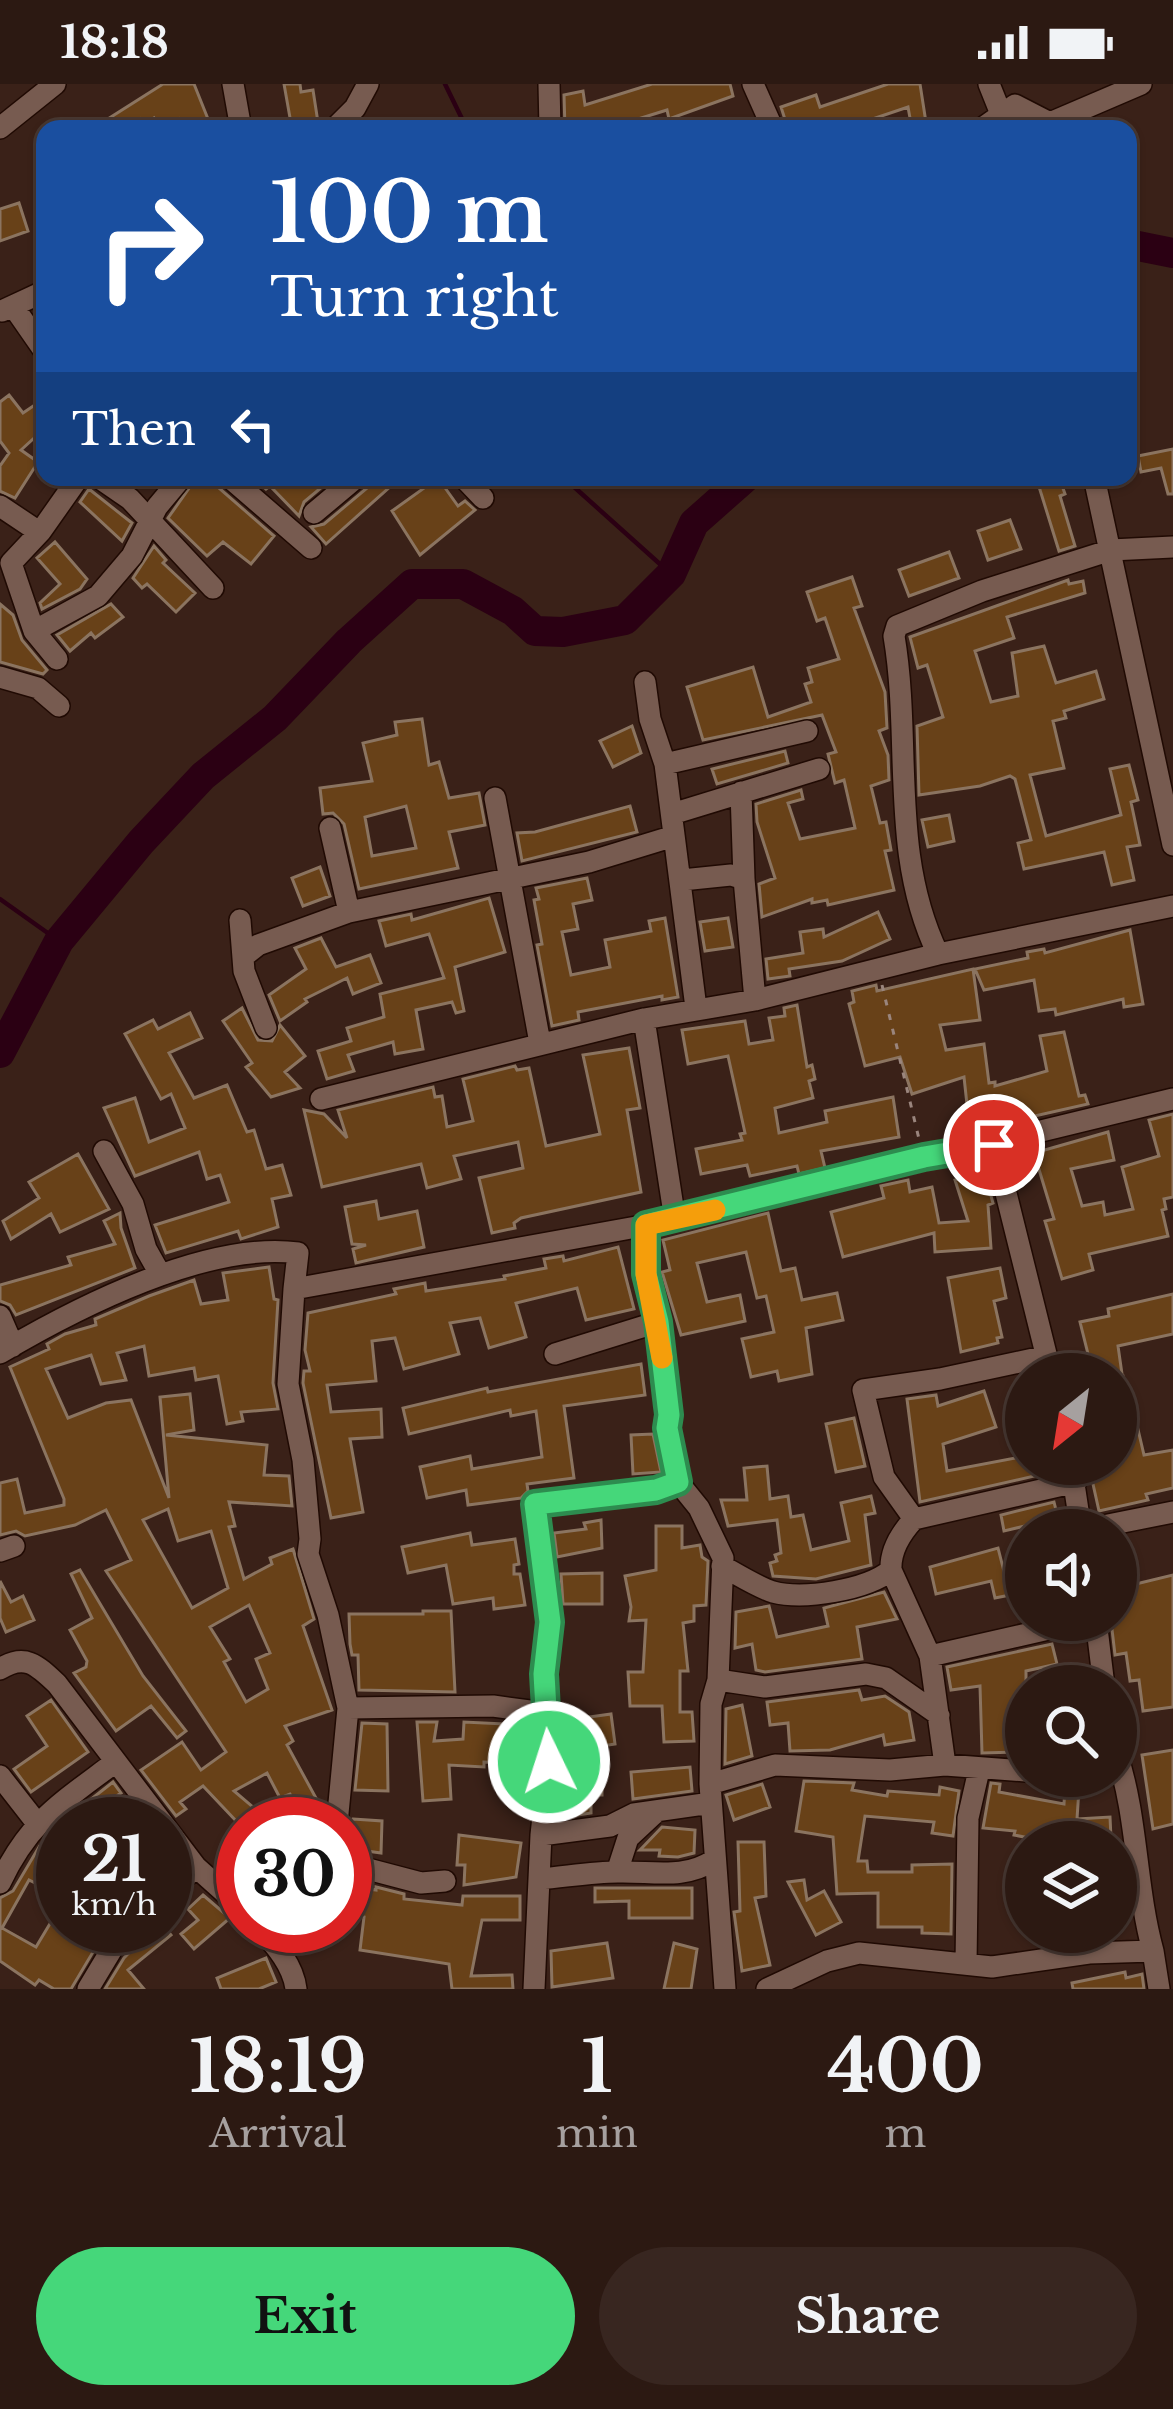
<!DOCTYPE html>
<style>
body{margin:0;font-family:"Libre Baskerville",serif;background:#382620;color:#f1f3f6;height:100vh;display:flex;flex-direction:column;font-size:45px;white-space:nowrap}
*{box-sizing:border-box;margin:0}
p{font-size:39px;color:#a6a09f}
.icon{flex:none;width:66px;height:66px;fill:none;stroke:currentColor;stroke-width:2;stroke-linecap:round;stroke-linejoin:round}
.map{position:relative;height:1905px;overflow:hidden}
.details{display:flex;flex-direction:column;background:#2c1912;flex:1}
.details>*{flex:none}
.top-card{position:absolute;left:36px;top:36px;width:1101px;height:366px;border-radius:24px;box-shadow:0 3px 9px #0004,0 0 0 3px #483832;background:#1a4fa0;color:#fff;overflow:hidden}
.needle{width:78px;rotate:210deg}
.buttons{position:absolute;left:1005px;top:1269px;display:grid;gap:24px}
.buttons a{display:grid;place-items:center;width:132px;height:132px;border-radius:50%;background:#2c1912;box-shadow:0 3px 9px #0004,0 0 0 3px #483832;font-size:60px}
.speed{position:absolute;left:36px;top:1713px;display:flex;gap:24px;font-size:60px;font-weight:700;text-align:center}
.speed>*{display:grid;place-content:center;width:156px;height:156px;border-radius:50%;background:#2c1912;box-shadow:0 3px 9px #0004,0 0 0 3px #483832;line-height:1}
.speed small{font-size:30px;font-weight:400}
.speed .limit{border:18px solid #d22;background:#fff;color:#111}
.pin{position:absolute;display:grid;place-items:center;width:102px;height:102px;color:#fff;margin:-51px;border:6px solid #fff;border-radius:50%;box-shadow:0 3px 12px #0007}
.me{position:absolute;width:132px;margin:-66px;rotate:356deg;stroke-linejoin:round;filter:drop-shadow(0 0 9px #0008)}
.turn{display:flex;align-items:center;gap:42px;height:252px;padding:0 36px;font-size:54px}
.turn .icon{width:156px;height:156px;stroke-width:2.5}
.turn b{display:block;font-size:84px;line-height:102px}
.then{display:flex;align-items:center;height:114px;padding:0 36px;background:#0003;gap:24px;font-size:45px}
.eta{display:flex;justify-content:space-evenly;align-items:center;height:204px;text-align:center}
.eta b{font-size:72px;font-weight:700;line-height:84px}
.action{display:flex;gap:24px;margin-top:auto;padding:24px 36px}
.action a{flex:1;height:138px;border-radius:72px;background:#45d77a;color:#111;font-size:48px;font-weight:700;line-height:138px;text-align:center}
.action a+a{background:#382620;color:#f1f3f6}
.status{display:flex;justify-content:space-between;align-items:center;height:84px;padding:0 60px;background:#2c1912;direction:ltr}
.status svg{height:33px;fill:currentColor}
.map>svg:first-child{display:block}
</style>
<div class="status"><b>18:18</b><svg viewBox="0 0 49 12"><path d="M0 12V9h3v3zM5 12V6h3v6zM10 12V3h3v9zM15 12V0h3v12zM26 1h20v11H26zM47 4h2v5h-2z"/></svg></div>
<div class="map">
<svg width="1173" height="1905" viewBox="0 0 1173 1905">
<rect width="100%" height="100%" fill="#3a2118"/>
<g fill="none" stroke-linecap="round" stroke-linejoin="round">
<!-- stream -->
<path stroke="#2b0013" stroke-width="4.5" d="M445 0 467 45
M563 393 671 490
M0 815 59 857"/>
<!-- river -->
<path stroke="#2b0013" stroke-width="30" d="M1128 160 1173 169
M0 969 59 857 141 758 203 692 275 634 349 557 412 500H463L513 527 535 547 563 548 625 536 671 490 694 439 746 393"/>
</g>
<!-- building -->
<path fill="#684118" stroke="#8b7460" stroke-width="3" fill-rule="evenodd" d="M163 0H194L212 45H182L179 35 160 45 154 34 143 41 140 35 125 45H92Z
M284 0H300L301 8 313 6 319 45H292Z
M652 0H730L733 12 669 35 667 26 606 45H565L564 11 583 7 585 21Z
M888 0H920L927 45H912L908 23 843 45H788L781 23 816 11 820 23Z
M19 119 28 147 0 157V125Z
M9 311 23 329 45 314V344L21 366 38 378 15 414 0 407V382L9 369 0 357V318Z
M1173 365V410H1168L1161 384 1141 388 1138 372Z
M197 393H214L219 404 274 452 251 480 223 458 207 472 168 434Z
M252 393H334L304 418 299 432 270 402 266 405Z
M372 393H401L326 460 311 443 324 440 367 404Z
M1036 393H1059L1065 410 1060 412 1075 462 1059 467Z
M438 394 458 422 465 417 475 426 420 471 392 427Z
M89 405 132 439 122 457 80 418Z
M1010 436 1021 465 988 476 978 447Z
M55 458 87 495 80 505 42 525 40 519 60 500 37 474Z
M154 462 166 476 163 479 195 509 176 528 147 500 142 504 133 494Z
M949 468 959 494 909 512 899 486Z
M852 493 862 522 854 524 885 608 887 644 879 647 888 671 889 696 871 702 880 739 886 738 891 766 885 767 894 806 828 821 827 816 812 819V815L762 833 759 800 775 794 757 738 756 720 801 706 803 715 788 719 800 755 855 744 844 696 835 699 828 670 836 668 822 631 703 656 687 603 753 583 768 633 811 618 805 600 812 598 808 584 839 575 825 534 817 537 807 508Z
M1068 496 1069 500 1083 497 1085 509 1007 533 1014 554 975 567 991 618 1018 612 1012 569 1044 562 1056 599 1096 587 1104 615 1064 627 1066 634 1053 637 1064 684 1030 691 1046 752 1121 731 1110 685 1129 681 1138 716 1131 718 1140 761 1127 763 1134 796 1112 801 1104 768 1024 785 1018 759 1031 756 1015 695 1010 692 980 702 919 711 917 642 943 633 927 581 918 584 910 553Z
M0 520 13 531 22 556 47 586 43 590 0 578Z
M111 520 123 533 95 554 91 549 70 567 57 551Z
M422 635 429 681 439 678 449 714 479 709 485 741 449 748 458 784 359 805 344 740 333 729 323 730 320 704 372 697 363 659 397 651 395 638ZM406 722 416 764 372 772 365 733Z
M632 642 641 669 613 683 600 657Z
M785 667 788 679 717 700 712 685Z
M630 722 637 748 522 777 517 749 535 748Z
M949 731 954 757 928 763 922 736Z
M320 783 330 812 303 822 292 794Z
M587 794 592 816 573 820 578 845 562 848 571 891 610 883 605 856 651 847 649 837 665 834 678 913 662 916V912L578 928 579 936 552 942 537 861 542 860 534 816 539 815 536 804Z
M489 814 505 868 455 883 464 927 456 929 452 918 416 926 423 965 395 970 393 958 348 971 354 987 327 995 318 967 351 957 347 944 384 933 380 910 444 894 429 850 386 862 379 837 411 830 412 836Z
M878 828 890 855 842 877 789 885 790 892 768 895 766 875 803 869 800 848 823 845 824 853Z
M728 834 733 863 705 867 700 838Z
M1130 846 1143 920 1124 923 1123 915 1056 931 1055 925 1039 927 1034 896 984 906 975 885 1028 874 1027 868 1044 865 1045 869Z
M321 854 336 883 370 871 381 899 353 910 347 894 305 915 307 918 280 937 269 911 306 885 295 864Z
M973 885 980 936 940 941 946 966 984 960 989 999 995 998V1002L1047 987 1040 952 1064 948 1079 1012 1085 1011 1088 1020 1017 1036 969 1039 964 993 912 1010 900 973 865 982 849 920 854 918 852 907 876 901 877 907Z
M797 921 807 983 812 981 815 995 809 997 813 1014 775 1024 779 1049 827 1038 825 1027 893 1013 899 1053 821 1067 825 1084 799 1090 797 1082 750 1092 747 1081 701 1090 696 1065 742 1056 740 1050 745 1049 728 972 688 980 682 946 745 937 749 960 773 956 769 934 785 932 784 924Z
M242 924 258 956 272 957 280 941 305 972 285 988 300 1004 271 1013 246 983 252 979 223 937Z
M190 929 202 954 169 969 194 1014 227 1001 247 1048 254 1046 266 1085 282 1081 291 1111 272 1115 278 1143 241 1155 238 1147 166 1169 155 1141 229 1118 220 1091 207 1095 199 1068 135 1092 104 1024 135 1014 149 1058 185 1044 171 1010 161 1015 125 950 153 936 158 945Z
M629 964 640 1024 627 1026 641 1108 521 1134 514 1139 515 1144 492 1149 479 1094 523 1084 518 1058 454 1072 461 1095 427 1104 421 1080 322 1103 304 1026 324 1030 347 1054 338 1026 433 1003 435 1013 442 1012 447 1043 473 1037 463 995 515 982 517 986 529 984 546 1062 600 1050 583 971Z
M1173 1030V1113L1164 1115 1166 1125 1162 1126 1168 1152 1089 1170 1093 1186 1062 1195 1045 1137 1054 1135 1034 1069 1108 1048 1114 1076 1071 1085 1082 1122 1103 1118 1105 1131 1133 1125 1122 1083 1159 1072 1149 1036Z
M78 1070 109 1125 60 1148 51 1130 11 1155 3 1137 39 1114 29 1098Z
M984 1087 993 1119 988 1121 991 1164 935 1168 934 1149 843 1173 831 1128 884 1114 881 1102 908 1096 910 1108 932 1103 939 1139 968 1137 955 1096Z
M376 1117 379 1135 417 1127 424 1163 356 1179 353 1165 366 1161 352 1160 345 1123Z
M120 1129 121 1144 135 1184 16 1231 10 1221 0 1217V1201L71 1181 68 1173 115 1160 104 1137Z
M768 1129 781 1187 795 1184 802 1216 837 1209 843 1236 806 1244 812 1290 779 1297 777 1287 751 1293 742 1255 774 1248 766 1212 757 1214 746 1168 697 1179 707 1218 740 1211 745 1237 681 1251 662 1188 670 1186 663 1156Z
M618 1163 634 1225 586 1236 577 1204 516 1219 526 1253 489 1264 480 1234 450 1239 459 1270 404 1285 395 1254 372 1257 376 1297 327 1301 331 1328 381 1325 382 1353 350 1355 363 1428 331 1434 303 1299 304 1287H310L305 1266 308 1229 396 1210 394 1205 425 1199 426 1207 505 1195 504 1192 546 1184 544 1175 563 1172 564 1177Z
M269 1183 274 1215 278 1216 273 1299 278 1325 241 1328 243 1337 227 1340 218 1292 196 1296 194 1284 149 1292 144 1262 117 1269 126 1296 101 1300 91 1271 46 1285 68 1334 106 1319 131 1316 169 1414 160 1313 190 1310 194 1346 166 1351 267 1361 264 1391 289 1392 292 1422 229 1418 235 1442 229 1443 244 1495 272 1480 270 1474 293 1465 314 1535 303 1542 332 1626 285 1642 293 1657 287 1661 323 1727V1733L308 1740 290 1710 280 1714 267 1689 234 1707 260 1729 251 1740H239L203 1702 180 1718 186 1725 176 1732 141 1686 182 1658 201 1686 226 1668 106 1487 131 1476 106 1426 75 1441 25 1452 16 1447 0 1451V1399L17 1395 25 1429 64 1421V1415L10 1283 49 1265 47 1260 65 1250 96 1241 95 1235 149 1212 194 1196 201 1220 228 1216 223 1189ZM168 1425 178 1457 211 1447 228 1504 192 1524 143 1436ZM249 1521 270 1569 256 1575 268 1605 246 1618 224 1578 230 1575 210 1543Z
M1000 1184 1006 1214 994 1217 1002 1253 997 1254 998 1259 961 1268 948 1194Z
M1173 1210V1250L1118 1262 1122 1290H1078L1075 1271 1088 1270 1080 1238 1109 1232 1108 1225Z
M641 1280 645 1311 564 1322 574 1394 527 1400 528 1407 521 1414 468 1421 466 1406 427 1414 420 1383 470 1372 472 1385 542 1373 536 1327 511 1332 510 1326 409 1350 403 1324 487 1304 488 1308Z
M1123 1292 1129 1325 1133 1324 1144 1371 1173 1366V1404L1146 1410 1148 1416 1099 1427 1089 1382 1116 1380V1293Z
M984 1307 996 1343 943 1360 947 1387 1026 1372V1380H1050L1052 1388 920 1418 907 1315 936 1311 938 1322Z
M854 1334 865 1382 836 1388 826 1340Z
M653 1350 661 1388 633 1390 631 1351Z
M767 1382 770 1415 788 1412 791 1433 803 1431 811 1466 849 1457 841 1419 871 1412 875 1429 865 1431 871 1481 816 1495 773 1492 770 1479 777 1477 775 1471 781 1469 777 1436 728 1442 721 1416H747L744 1384Z
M1054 1418 1058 1434 1004 1447 1001 1431Z
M601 1436 602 1464 557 1473 554 1449 586 1445 584 1439Z
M656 1442H682V1464L700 1461 702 1473 708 1477 706 1521 694 1522V1537L683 1539 688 1587H680V1628H692L694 1657 664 1658 662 1622H630L628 1588H643L646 1536 629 1537 631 1523 625 1492 656 1486Z
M470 1449 472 1461 515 1455 519 1480 514 1481V1490H520L525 1521 494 1525 493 1514 453 1520 446 1481 408 1489 402 1463Z
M998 1464 1010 1511 995 1514 991 1497 936 1510 930 1483Z
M80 1486 143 1592 186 1647 177 1654 151 1622 116 1647 74 1589 86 1583 87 1577 70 1546 92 1534 71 1490Z
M602 1489V1520H563L561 1490Z
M1173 1491V1623L1143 1627 1139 1596 1130 1597 1126 1569 1115 1571 1111 1537 1116 1536V1499L1134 1495 1136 1500Z
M0 1497 11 1518 23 1512 34 1536 6 1548 0 1534Z
M884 1508 897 1535 857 1543 862 1575 765 1588 756 1586 752 1560 735 1564 736 1528 769 1522 777 1553 828 1542 824 1524Z
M423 1527H451L455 1608 359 1606 358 1571H352L350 1560 349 1530H423Z
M1052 1560 1057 1580 1026 1587V1663L1017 1664V1668L982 1669 980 1602 951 1606 947 1583Z
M859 1606 862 1616 885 1612 909 1628 914 1656 885 1661 883 1651 830 1666 790 1667 788 1639 770 1641 767 1618Z
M51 1616 88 1668 31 1708 14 1685 47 1662 27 1632Z
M742 1621 752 1672 725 1680 726 1625Z
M611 1630 615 1660 602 1662V1711H591V1729L565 1733 566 1712H560L564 1677 561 1637Z
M417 1638H437L434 1657 463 1655 464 1638 524 1641 523 1670H533V1682L509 1684V1679L484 1678V1683L449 1681 451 1715 423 1717Z
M362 1639 387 1640 388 1707 355 1706Z
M1173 1666V1740L1153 1745 1142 1671Z
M690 1683 692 1707 633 1715 631 1688Z
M804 1697 854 1699 852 1706 887 1712 888 1707 939 1711 940 1703 959 1707 953 1752 932 1749 934 1738 865 1732 858 1777H867L868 1788H912V1781L952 1780 951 1850 922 1849V1843H878V1809L837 1810 833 1753 796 1747Z
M113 1698 121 1709 86 1732 94 1740 62 1738Z
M991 1699 1000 1700 999 1708 1064 1720 1065 1704 1079 1705 1077 1735 1110 1733 1111 1754 1091 1758H1034V1755L1014 1751 1015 1747 983 1744Z
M762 1700 770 1723 734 1736 726 1711Z
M353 1735 382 1737 381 1769 345 1764Z
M662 1743 695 1746 694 1769 678 1773 659 1772 660 1766H640Z
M459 1751 521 1759 516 1793 464 1801 465 1781H457Z
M738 1758H764L766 1812 755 1814 770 1881 742 1887 734 1828 740 1827Z
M39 1763 63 1790V1813L29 1796 2 1844 36 1863 63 1818V1842H96L85 1856 96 1863 71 1905H54L39 1896 35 1901 0 1877V1814L13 1807Z
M804 1796 807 1816 824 1807 841 1838 816 1851 788 1798Z
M345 1802 376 1806V1803L404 1810V1815L462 1821 463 1812H520V1836H482L471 1892 512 1891 513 1905H452L449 1880 360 1866 364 1833 345 1830Z
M595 1804H692V1834H629V1817L595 1818Z
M203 1811 230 1834 194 1865 181 1850 198 1836 188 1825Z
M155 1842H164L171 1851 128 1886 144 1905H105L124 1874Z
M607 1859 613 1894 552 1903 551 1867Z
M674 1859 697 1865 691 1905H664Z
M266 1874 276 1898 259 1905H221L217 1894Z
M1125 1888 1126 1894 1142 1890 1144 1905H1073L1072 1899Z"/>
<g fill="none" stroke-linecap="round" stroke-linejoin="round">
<defs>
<path id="minor" d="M233 0 241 45
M549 0 550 45
M753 0 773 45
M989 0 1007 45
M0 44 55 0
M334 45 355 24 368 0
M981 45 1015 21 1050 39 1141 0
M13 222 45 268
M2 227 45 207
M98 393 130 415 213 504
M229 393 311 464
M463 393 483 414
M1094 393 1173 761
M0 422 39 448
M314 429 357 393
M34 547 98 512 132 472 157 423 182 393
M57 575 34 547 11 479 41 447 79 393
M0 593 38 604 59 622
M645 598 650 635 665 680 696 924
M665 680 807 647
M741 708 744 795 755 916
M495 714 540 959
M672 730 819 685
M330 744 349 828
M682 796 731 791 744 795
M240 836 244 887 266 944
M938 870C889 769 912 659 894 552L897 542 982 507 1111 466 1173 463
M244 872 258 861 349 828 589 778 674 752
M644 935 675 1136
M321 1015 644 935 755 916 938 870 1173 822
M994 1061 1051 1290
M104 1067 133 1120 146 1165 160 1190
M294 1205 288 1300 303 1376 310 1455 308 1470 328 1531 348 1624 337 1740
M0 1232 13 1262
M658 1238 667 1344 678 1398 699 1424 723 1474 718 1596 711 1620 710 1700 725 1905
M0 1269C78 1223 207 1157 298 1169L294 1205 675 1136 1173 1015
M555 1270 658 1238 646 1190 647 1141
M1071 1380 1081 1446
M914 1435 884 1393 863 1306 940 1295 1047 1272
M1083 1446 1173 1428
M0 1467 14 1462
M722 1482C737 1490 757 1503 773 1508 804 1516 867 1506 891 1486
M1096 1536 1104 1602
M930 1572 1088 1536
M0 1585C25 1569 37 1581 57 1600L196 1783 243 1825
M718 1596 765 1603 866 1590 886 1594 939 1631
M348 1624 493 1622 545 1629 549 1678 541 1751 534 1905
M545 1629 550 1538 535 1420 656 1405 678 1398
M1116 1668C1138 1732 1135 1801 1153 1867
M945 1681 930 1572 891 1486C890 1466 901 1449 914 1435L1076 1398
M0 1692 36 1738
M710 1700 775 1681 890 1686 945 1681 1026 1687
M541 1751 610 1742 634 1730 711 1719
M345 1779 421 1799 445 1797
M617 1788 628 1754 657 1727
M539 1795C565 1793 592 1788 618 1788 653 1787 684 1796 714 1776
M0 1799C29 1737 61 1719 114 1679
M165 1811 196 1783
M258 1842C274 1860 293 1880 296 1905
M966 1880 968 1734 979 1686
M88 1905 112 1865 134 1842
M767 1905 827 1877 859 1869 992 1883 1089 1869 1153 1867 1159 1905"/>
</defs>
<!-- minor casing -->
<use href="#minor" stroke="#200a03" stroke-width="24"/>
<!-- path -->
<path stroke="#9a857d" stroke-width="3" stroke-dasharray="6 9" stroke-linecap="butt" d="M882 901 919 1055"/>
<!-- minor -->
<use href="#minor" stroke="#775b50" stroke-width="21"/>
</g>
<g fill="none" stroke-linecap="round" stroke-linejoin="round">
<defs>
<path id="route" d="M549 1678 544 1590 550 1538 535 1420 656 1406 678 1398 667 1344 669 1331 658 1238 646 1190V1141L924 1073 994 1061"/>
</defs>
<!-- route casing -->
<use href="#route" stroke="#2d8c4f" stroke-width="30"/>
<!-- route -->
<use href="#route" stroke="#45d77a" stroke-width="21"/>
<!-- slow -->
<path stroke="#f59e0b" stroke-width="21" d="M662 1274 646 1190V1141L715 1126"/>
</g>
</svg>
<div class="buttons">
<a><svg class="needle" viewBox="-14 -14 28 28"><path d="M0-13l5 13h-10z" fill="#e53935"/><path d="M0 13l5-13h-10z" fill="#a6a09f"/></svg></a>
<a><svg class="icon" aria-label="sound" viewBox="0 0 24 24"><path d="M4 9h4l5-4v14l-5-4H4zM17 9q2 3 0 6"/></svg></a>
<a><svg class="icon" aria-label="search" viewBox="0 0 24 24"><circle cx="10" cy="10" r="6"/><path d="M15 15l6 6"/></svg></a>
<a><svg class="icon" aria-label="layers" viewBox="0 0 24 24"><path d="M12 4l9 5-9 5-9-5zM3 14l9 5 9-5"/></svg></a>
</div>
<div class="speed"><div>21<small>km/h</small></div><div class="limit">30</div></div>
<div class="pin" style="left:994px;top:1061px;background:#d93025"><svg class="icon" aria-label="arrive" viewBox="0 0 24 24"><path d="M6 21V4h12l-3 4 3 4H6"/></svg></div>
<svg class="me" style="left:549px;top:1678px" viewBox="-20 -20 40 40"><circle r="17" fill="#45d77a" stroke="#fff" stroke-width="3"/><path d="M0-11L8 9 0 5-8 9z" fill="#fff"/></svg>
<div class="top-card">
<div class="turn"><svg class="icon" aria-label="right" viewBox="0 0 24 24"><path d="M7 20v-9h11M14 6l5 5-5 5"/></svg><div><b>100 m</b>Turn right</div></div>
<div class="then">Then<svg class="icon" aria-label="left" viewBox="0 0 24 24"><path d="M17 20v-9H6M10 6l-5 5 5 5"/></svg></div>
</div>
</div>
<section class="details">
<div class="eta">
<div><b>18:19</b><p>Arrival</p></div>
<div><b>1</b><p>min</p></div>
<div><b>400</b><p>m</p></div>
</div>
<div class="action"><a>Exit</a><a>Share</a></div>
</section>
